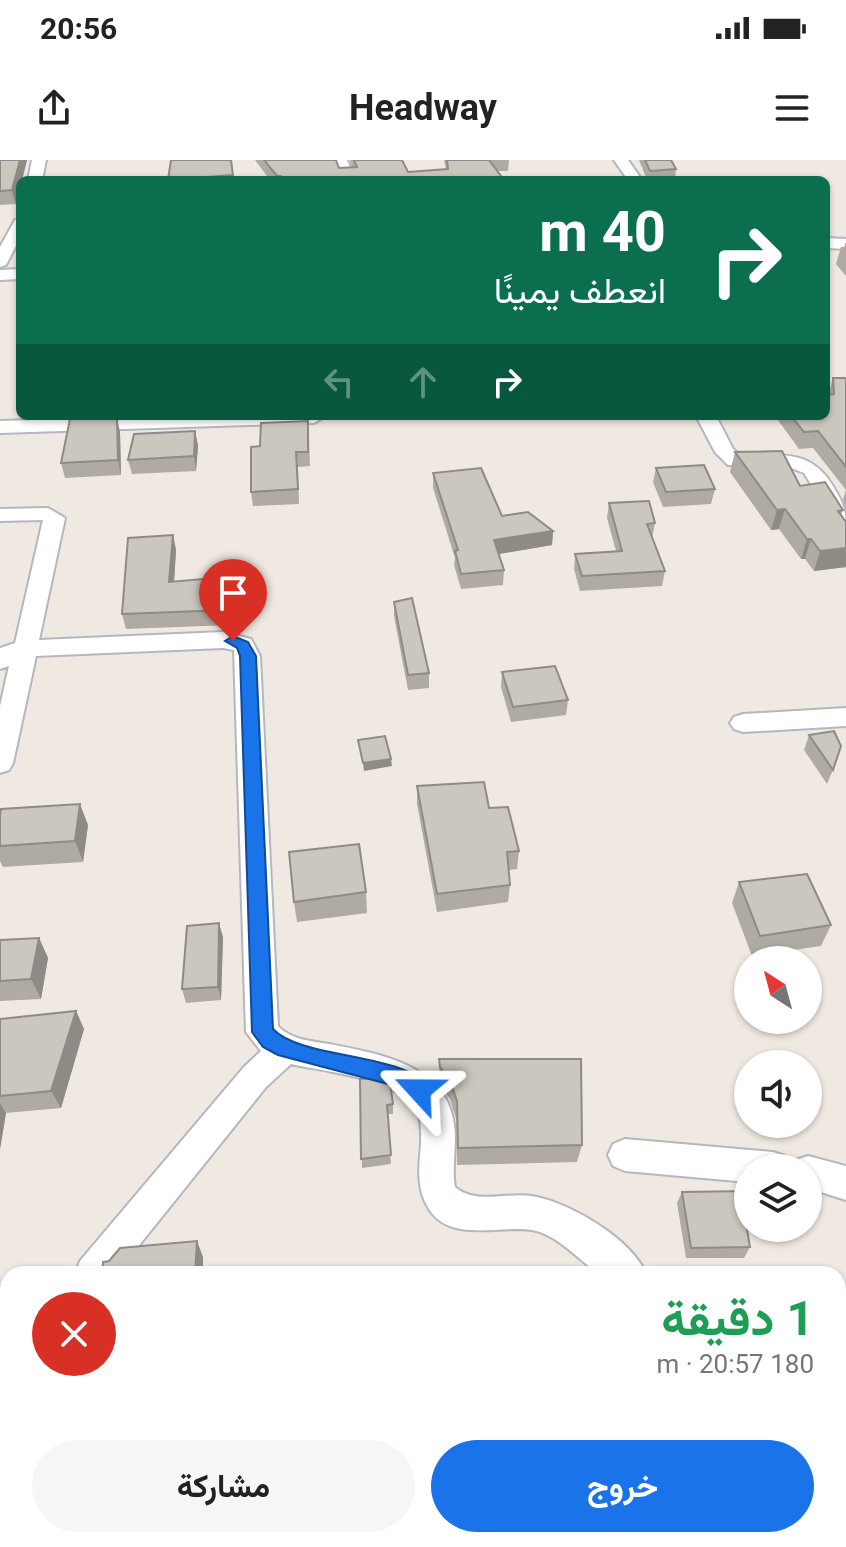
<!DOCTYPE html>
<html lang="ar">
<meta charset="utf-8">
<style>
body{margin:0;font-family:Roboto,Vazirmatn,sans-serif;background:#f6f6f6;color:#222;direction:rtl;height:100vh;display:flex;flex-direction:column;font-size:30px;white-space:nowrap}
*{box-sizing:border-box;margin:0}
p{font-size:26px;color:#767676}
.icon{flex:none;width:44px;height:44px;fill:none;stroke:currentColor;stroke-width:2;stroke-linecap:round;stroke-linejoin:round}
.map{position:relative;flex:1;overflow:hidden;direction:ltr}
.panel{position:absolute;left:0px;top:1106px;width:846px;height:282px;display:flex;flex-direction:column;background:#fff;border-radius:24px 24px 0 0;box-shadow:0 2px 6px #0004;direction:rtl}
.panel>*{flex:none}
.top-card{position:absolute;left:16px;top:16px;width:814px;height:244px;border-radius:12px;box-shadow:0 2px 6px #0004;direction:rtl;background:#0b6e4f;color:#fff;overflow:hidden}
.needle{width:52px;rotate:324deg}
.tools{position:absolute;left:734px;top:786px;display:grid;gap:16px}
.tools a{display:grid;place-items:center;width:88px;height:88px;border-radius:50%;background:#fff;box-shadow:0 2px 6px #0004;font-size:40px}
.pin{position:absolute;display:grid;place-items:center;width:68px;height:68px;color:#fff;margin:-82px -34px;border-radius:50% 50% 50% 0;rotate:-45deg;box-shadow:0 0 8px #0007}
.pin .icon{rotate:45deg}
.me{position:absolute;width:88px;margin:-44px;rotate:294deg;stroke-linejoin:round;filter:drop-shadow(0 0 6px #0008)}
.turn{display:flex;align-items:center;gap:28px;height:168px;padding:0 32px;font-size:36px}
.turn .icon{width:104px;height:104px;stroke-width:2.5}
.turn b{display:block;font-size:56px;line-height:68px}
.lanes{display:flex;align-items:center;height:76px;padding:0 32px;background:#0003;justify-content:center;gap:40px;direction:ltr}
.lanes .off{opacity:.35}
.round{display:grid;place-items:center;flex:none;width:84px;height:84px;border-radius:42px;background:#f6f6f6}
.head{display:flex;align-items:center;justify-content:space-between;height:136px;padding:0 32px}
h1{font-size:48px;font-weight:700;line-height:60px;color:#1e9e55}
.cta{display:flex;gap:16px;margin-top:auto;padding:16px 32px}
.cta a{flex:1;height:92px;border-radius:48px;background:#1a73e8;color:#fff;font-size:32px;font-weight:700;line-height:92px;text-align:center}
.cta a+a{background:#f6f6f6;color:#222}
.status{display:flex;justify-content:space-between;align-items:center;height:56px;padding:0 40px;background:#fff;direction:ltr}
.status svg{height:22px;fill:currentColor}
header{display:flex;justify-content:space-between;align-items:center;height:104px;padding:0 32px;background:#fff;font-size:36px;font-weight:700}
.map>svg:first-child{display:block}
</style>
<div class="status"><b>20:56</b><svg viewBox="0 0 49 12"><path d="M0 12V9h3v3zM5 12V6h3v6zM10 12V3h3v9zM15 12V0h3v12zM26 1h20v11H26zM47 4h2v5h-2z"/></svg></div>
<header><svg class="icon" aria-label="menu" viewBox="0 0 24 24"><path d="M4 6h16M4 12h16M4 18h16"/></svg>Headway<svg class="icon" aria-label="share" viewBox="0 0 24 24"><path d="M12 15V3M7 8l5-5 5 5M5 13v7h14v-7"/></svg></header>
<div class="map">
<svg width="846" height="1387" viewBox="0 0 846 1387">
<rect width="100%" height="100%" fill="#efe9e1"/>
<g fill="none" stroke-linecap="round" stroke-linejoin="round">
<defs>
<path id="street" d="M32 0H46L42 20H28Z
M333 0H347L355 20H341Z
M614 0H628L642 20H628Z
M20 58V78L6 105 0 107V87L15 60Z
M826 78 846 79V89L826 88Z
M20 109V119L0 120V110Z
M163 256 324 257 314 263 0 273V261Z
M696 256H716L733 289 740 295C778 296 808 288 831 323 842 340 846 349 846 369L838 368 804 313 791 308 728 305 715 292Z
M48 348 65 358 39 480 223 472 251 479 260 496 278 866C291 880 312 881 329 884 376 893 443 904 453 959 458 982 451 1005 455 1027 476 1045 506 1032 532 1036 569 1042 632 1079 646 1114 633 1114 617 1116 604 1114 586 1111 564 1076 532 1070 500 1065 450 1083 429 1049 416 1029 419 1007 421 984 421 975 422 962 418 954 403 918 325 912 291 904L266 927 116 1114H75L80 1101 244 907 261 891 246 872 234 490 223 488 36 496 13 603 9 610 0 613V546L9 506 0 509V488L15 483 43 360 0 361V349Z
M846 548V566L743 572 734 569 730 563 734 557 743 554Z
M625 979 773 992 785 996 790 1008H748V1022L625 1011 613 1006 608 995 613 984Z
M808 996 846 1006V1040L808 1028V1008H793L796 1000Z
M838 1182 846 1184V1222L838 1220Z
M8 1192V1232L0 1235V1195Z"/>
</defs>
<!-- street casing -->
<use href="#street" stroke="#b4b7c1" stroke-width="4"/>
<!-- street -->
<use href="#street" fill="#fff" fill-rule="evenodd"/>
</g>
<!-- wall -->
<path fill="#afaba4" d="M0 0H27L22 20H20V28L16 44 0 45Z
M231 0 233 20H168Z
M255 0H336L339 8 352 7 350 0H402L408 12 446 9 444 0H509L508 11H497L504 20H270Z
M639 0H671L676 9 675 20H647Z
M846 82V116L836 104 841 87H844Z
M833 218H846V350L843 339 846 330 813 288 799 289 775 256H826L828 235Z
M195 271 198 286 196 311 132 314 128 300Z
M120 272 121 315 65 318 61 303Z
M309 276 310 306 298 307 299 344 253 346 251 332 260 286Z
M735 292 800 326 843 350 841 356 846 362V407L814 411 805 399H801L779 369 771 370 730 312Z
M656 308 715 329 711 344 663 347 653 322Z
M433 313 502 356 553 371 552 385 499 394 504 410 503 425 461 429 454 405 455 398 433 328Z
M609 343 655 363 652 378 665 411 662 426 580 431 574 409 575 394 616 391 607 358Z
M173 375 176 390 174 422 227 417 229 432 230 465 126 469 122 454Z
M394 442 429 513V528L408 530 394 456Z
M502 512 568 540 566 555 511 562 501 527Z
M809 575 833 610 827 624 804 590Z
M417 626 489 648 519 691 517 709 508 710 510 725 508 742 437 752 417 644Z
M0 655 88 665 83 702 3 707 0 701Z
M739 722 831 765 821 786 752 796 732 743Z
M366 732 367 753 297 762 294 742Z
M223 777 221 840 186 843 182 829Z
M39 778 48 798 41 839 0 841V780Z
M76 851 84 869 61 948 6 953 0 989V859Z
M439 899 582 985 577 1002 457 1005 456 959 450 939 440 925Z
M360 919 393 944V954H388L391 1004 362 1008Z
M748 1031V1063H746L750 1087 744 1098H686L677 1043 682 1032Z
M838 1223H846V1311L838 1309Z"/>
<!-- shaded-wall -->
<path fill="#8e8b86" d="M20 0H27L22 20H20V28L16 44 12 30Z
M117 258 120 272 121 315 118 300Z
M195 271 198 286 196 311 194 296Z
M785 349 779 369 771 370 777 350Z
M553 371 552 385 493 395 494 380Z
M173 375 176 390 173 437 169 422Z
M846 376V407L814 411 820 391Z
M807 379H811L805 399H801Z
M227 417 229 432 230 465 227 450Z
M391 599 392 606 364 611 363 603Z
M80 644 88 665 83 702 75 681Z
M219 763 223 777 221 840 218 827Z
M39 778 48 798 41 839 31 819Z
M76 851 84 869 61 948 51 931Z
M0 943 6 953 0 989Z
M197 1081 203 1097V1114H195Z
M8 1302V1371L3 1387H0V1327Z"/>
<!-- building -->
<path fill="#cbc7bf" stroke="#8e8b86" stroke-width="2" d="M0 0H20L12 30 0 31Z
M171 0H231L233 15 168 20Z
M264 0H336L339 8 357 7 354 0H402L408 12 448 9 447 0H489L504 20H277L280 16H277Z
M645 0H671L676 9 650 11Z
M833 218H846V307L818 271 804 272 791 256H826V235L834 234Z
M117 258 118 300 61 303 70 259Z
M308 261V292H296L298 329 251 332V287L260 286 261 263Z
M195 271 194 296 128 300 134 274Z
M782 291 800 326 825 322 843 350 838 351 846 362V388L820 391 811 379H807L785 349 777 350 735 292Z
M704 305 715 329 666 332 656 308Z
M481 308 502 356 528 352 553 371 494 380 504 410 461 414 455 391 458 390 433 313Z
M649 341 655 363 647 364 665 411 582 416 575 394 622 391 609 343Z
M173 375 169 422 227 417V450L122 454 128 378Z
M412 438 429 513 408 515 394 442Z
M555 506 568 540 513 547 502 512Z
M834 571 841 586 833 610 809 575Z
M385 576 391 599 363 603 358 580Z
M484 622 489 648 508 647 519 691 507 692 510 725 437 734 417 626Z
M80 644 75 681 0 686V655L1 649Z
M359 684 366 732 294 742 289 692Z
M807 714 831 765 760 776 739 722Z
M219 763 218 827 182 829 187 766Z
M39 778 31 819 0 821V780Z
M76 851 51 931 0 936V859Z
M439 899H581L582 985 458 988 457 941 450 921 440 907Z
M380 918 390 923 393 944 387 945 391 995 361 999 360 919Z
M748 1031V1052H744L750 1087 691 1088 682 1032Z
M197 1081 195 1114H102L103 1102 109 1101 120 1088Z
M838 1223H846V1300L838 1298Z
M0 1260H8V1302L0 1327Z
M463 1380H574V1387H463Z"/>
<!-- route -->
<path fill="#1a73e8" stroke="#114b97" stroke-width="2" d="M233 476 248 482 256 496 273 869C301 900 413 893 430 930L427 936 419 939 388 924 278 895 263 887 252 872 240 496 237 488 225 481Z"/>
</svg>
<div class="tools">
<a><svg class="needle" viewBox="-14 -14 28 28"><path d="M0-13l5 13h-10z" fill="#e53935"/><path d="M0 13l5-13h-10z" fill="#767676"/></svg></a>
<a><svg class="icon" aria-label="sound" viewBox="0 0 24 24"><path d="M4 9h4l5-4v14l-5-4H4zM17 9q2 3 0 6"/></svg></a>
<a><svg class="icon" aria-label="layers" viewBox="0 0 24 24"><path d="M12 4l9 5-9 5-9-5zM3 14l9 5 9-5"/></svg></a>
</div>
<div class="pin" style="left:233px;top:481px;background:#d93025"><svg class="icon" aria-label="arrive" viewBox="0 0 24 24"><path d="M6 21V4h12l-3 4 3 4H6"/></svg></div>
<svg class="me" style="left:419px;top:930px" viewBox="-20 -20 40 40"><path d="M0-17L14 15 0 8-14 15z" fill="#1a73e8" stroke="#fff" stroke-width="4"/></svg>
<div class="top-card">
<div class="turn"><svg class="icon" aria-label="right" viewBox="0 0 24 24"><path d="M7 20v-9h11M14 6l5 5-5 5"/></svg><div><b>40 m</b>انعطف يمينًا</div></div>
<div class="lanes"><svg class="icon off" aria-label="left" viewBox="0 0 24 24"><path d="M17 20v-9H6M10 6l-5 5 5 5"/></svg><svg class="icon off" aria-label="ahead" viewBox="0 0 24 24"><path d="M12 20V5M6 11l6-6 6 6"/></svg><svg class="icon" aria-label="right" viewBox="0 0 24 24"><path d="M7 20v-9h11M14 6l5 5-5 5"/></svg></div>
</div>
<section class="panel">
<div class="head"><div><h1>1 دقيقة</h1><p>180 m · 20:57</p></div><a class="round" style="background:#d93025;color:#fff"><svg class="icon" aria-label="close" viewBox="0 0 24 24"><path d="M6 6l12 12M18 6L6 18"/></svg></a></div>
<div class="cta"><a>خروج</a><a>مشاركة</a></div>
</section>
</div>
